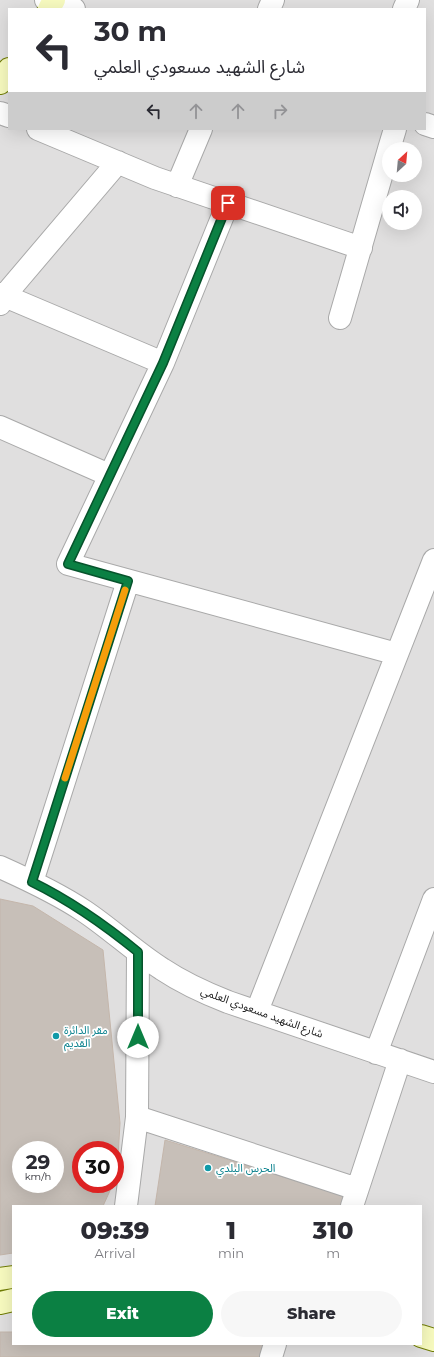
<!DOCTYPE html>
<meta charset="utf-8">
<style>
body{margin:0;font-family:Montserrat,"Noto Sans Arabic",sans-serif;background:#f7f7f7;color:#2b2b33;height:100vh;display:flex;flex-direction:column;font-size:15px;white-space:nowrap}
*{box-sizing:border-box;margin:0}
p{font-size:13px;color:#7c7c81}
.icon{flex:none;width:22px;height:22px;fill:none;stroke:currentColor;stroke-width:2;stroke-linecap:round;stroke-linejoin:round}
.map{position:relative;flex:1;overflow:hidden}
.sheet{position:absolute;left:12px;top:1205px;width:410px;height:140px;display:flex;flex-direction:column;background:#fff;border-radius:0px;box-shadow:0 4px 16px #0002}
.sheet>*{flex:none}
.top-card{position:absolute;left:8px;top:8px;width:418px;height:122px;border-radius:0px;box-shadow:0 4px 16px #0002;background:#fff;color:#2b2b33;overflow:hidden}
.needle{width:26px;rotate:26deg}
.buttons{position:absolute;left:382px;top:142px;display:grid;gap:8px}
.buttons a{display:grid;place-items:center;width:40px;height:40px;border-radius:50%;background:#fff;box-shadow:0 4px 16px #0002;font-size:20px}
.speed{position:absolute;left:12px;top:1141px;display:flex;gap:8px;font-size:20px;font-weight:700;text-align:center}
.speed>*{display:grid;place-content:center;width:52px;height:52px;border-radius:50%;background:#fff;box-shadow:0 4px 16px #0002;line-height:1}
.speed small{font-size:10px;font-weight:400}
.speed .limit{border:6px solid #d22;background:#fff;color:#111}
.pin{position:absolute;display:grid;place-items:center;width:34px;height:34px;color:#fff;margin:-17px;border-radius:8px;box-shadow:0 2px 6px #0006}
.me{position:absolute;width:44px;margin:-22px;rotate:0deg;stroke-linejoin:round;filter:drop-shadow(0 0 3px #0008)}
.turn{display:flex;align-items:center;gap:14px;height:84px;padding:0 20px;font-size:18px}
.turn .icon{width:52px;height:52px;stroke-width:2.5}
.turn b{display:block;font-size:28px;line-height:34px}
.lanes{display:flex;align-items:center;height:38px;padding:0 20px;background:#0003;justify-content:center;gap:20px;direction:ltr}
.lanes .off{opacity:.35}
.eta{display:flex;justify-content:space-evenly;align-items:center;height:68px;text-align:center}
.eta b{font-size:24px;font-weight:800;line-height:28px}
.action{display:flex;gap:8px;margin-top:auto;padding:8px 20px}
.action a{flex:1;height:46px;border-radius:24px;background:#0b8043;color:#fff;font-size:16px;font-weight:800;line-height:46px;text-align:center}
.action a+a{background:#f7f7f7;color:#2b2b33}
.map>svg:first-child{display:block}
</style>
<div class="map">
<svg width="434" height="1357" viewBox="0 0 434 1357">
<rect width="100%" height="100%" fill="#f2efe9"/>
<!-- residential -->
<path fill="#e0dfdf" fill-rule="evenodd" d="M0 0H434V1357H0ZM9 9H425V129H9ZM389 149H415V175H389ZM389 197H415V223H389ZM21 1150H55V1184H21ZM81 1150H115V1184H81ZM13 1206H421V1344H13Z"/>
<!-- building -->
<path fill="#c7bfb8" stroke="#c4b6ab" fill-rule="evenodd" d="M0 899 33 906 103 950 120 1123 117 1175 115 1180V1150H81V1184H113L103 1206H13V1253L0 1255ZM21 1150H55V1184H21Z
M165 1140 348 1197 344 1206H155Z
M0 1332H13V1344H267L263 1357H0Z"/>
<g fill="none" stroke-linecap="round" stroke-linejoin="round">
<defs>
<path id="street" d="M46 0 74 9
M269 9 273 0
M404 9 408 0
M0 113 9 116
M425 124 434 127
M38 129 155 178 361 248
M389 149 395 129
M177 186 201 129
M228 203 163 363 68 564 397 654
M0 294 163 363
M0 304 4 296 118 162
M340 318 389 149
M0 427 109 475
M0 867C29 880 57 893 84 911 111 929 135 952 162 969 183 983 205 993 228 1002L434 1072
M32 882 128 581
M257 1011 434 560
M376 1053 434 899
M137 1117 357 1189
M126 1206 137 1117 138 952
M352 1206 400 1060
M271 1357 275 1344"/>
<path id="secondary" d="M49 9 54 0
M0 83 9 69
M0 1279 13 1277
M0 1303 13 1300
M421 1336 434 1340"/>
</defs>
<!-- street casing -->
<use href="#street" stroke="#a9a9a9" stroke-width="24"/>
<!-- secondary casing -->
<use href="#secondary" stroke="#707d05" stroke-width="24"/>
<!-- street -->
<use href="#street" stroke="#fff" stroke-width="22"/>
<!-- secondary -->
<use href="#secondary" stroke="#f7fabf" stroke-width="22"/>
</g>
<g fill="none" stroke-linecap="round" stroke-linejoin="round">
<defs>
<path id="route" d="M138 1037V952C105 925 71 901 32 882L128 581 68 564 163 363 228 203"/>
</defs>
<!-- route casing -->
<use href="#route" stroke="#07532c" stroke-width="10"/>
<!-- route -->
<use href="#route" stroke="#0b8043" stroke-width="7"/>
<!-- slow -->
<path stroke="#f59e0b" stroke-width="7" d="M65 778 125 590"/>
</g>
<!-- markers -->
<g fill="#0f9aa8" stroke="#fff" stroke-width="1.5">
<circle cx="56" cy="1036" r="4"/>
<circle cx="208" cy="1168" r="4"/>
</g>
<g text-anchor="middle" stroke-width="3.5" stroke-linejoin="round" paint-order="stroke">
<!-- street labels -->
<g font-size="11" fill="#222" stroke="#fff">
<text transform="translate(262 1012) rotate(20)" y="4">شارع الشهيد مسعودي العلمي</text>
</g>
<!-- culture labels -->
<g font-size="11" fill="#0d838f" stroke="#fff" text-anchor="start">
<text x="64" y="1034">مقر الدائرة<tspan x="64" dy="13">القديم</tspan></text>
<text x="216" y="1172">الحرس البلدي</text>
</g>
</g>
</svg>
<div class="buttons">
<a><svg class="needle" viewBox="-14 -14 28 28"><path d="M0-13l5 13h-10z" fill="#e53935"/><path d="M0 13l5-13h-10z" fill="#7c7c81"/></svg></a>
<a><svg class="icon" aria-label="sound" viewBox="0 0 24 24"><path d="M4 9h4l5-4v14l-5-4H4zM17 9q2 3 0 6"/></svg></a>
</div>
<div class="speed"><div>29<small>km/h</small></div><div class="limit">30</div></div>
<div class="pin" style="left:228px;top:203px;background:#d93025"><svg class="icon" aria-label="arrive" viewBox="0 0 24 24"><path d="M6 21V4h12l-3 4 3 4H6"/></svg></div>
<svg class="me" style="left:138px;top:1037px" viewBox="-20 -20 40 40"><circle r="19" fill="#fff"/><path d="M0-13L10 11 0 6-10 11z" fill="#0b8043"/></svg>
<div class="top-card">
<div class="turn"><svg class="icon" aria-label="left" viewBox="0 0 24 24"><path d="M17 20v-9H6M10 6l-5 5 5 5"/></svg><div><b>30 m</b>شارع الشهيد مسعودي العلمي</div></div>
<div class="lanes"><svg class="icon" aria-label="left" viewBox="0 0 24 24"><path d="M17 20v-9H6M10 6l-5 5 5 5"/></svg><svg class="icon off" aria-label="ahead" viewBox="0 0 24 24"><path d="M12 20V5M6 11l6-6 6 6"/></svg><svg class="icon off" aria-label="ahead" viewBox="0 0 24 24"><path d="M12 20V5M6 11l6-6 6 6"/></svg><svg class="icon off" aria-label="right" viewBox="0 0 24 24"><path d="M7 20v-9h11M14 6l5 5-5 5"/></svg></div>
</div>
<section class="sheet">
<div class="eta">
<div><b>09:39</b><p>Arrival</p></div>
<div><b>1</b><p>min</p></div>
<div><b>310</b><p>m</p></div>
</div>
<div class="action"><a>Exit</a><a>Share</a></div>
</section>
</div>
